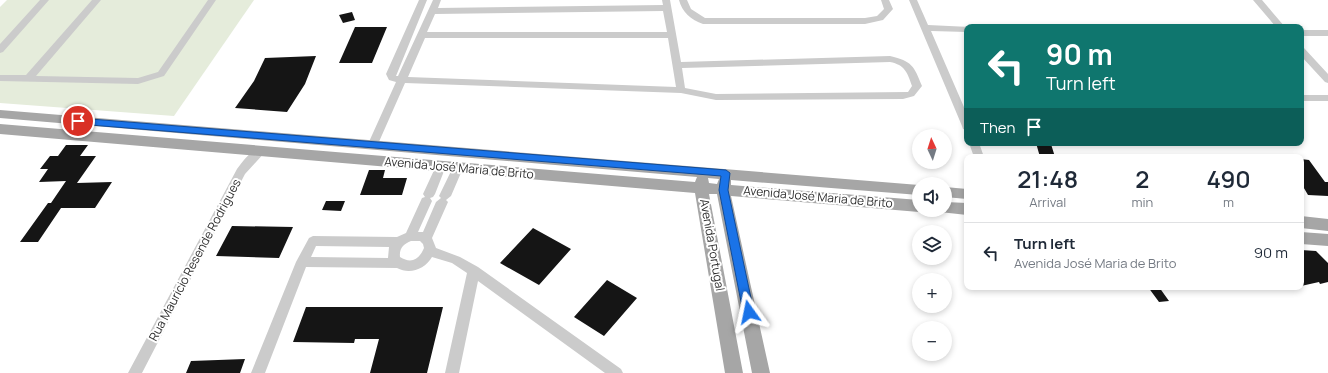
<!DOCTYPE html>
<meta charset="utf-8">
<style>
body{margin:0;font-family:Manrope,sans-serif;background:#f2f2f3;color:#1f2937;height:100vh;display:flex;flex-direction:column;font-size:15px;white-space:nowrap}
*{box-sizing:border-box;margin:0}
p{font-size:13px;color:#747a83}
.icon{flex:none;width:22px;height:22px;fill:none;stroke:currentColor;stroke-width:2;stroke-linecap:round;stroke-linejoin:round}
.map{position:relative;flex:1;overflow:hidden}
.side{position:absolute;left:964px;top:154px;width:340px;height:136px;display:flex;flex-direction:column;background:#fff;border-radius:8px;box-shadow:0 2px 6px #0003}
.side>*{flex:none}
.banner{position:absolute;left:964px;top:24px;width:340px;height:122px;border-radius:8px;box-shadow:0 2px 6px #0003;background:#0f766e;color:#fff;overflow:hidden}
.needle{width:26px;rotate:356deg}
.tools{position:absolute;left:912px;top:129px;display:grid;gap:8px}
.tools a{display:grid;place-items:center;width:40px;height:40px;border-radius:50%;background:#fff;box-shadow:0 2px 6px #0003;font-size:20px}
.pin{position:absolute;display:grid;place-items:center;width:34px;height:34px;color:#fff;margin:-17px;border:2px solid #fff;border-radius:50%;box-shadow:0 1px 4px #0007}
.me{position:absolute;width:44px;margin:-22px;rotate:348deg;stroke-linejoin:round;filter:drop-shadow(0 0 3px #0008)}
.turn{display:flex;align-items:center;gap:14px;height:84px;padding:0 16px;font-size:18px}
.turn .icon{width:52px;height:52px;stroke-width:2.5}
.turn b{display:block;font-size:28px;line-height:34px}
.then{display:flex;align-items:center;height:38px;padding:0 16px;background:#0003;gap:8px;font-size:15px}
.eta{display:flex;justify-content:space-evenly;align-items:center;height:68px;text-align:center}
.eta b{font-size:24px;font-weight:600;line-height:28px}
ul{padding:0;list-style:none}
li{display:flex;align-items:center;gap:12px;height:60px;padding:0 16px;border-top:1px solid #e0e1e3}
li div{flex:1}
li b{display:block;font-size:15px}
li em{font-style:normal}
.map>svg:first-child{display:block}
</style>
<div class="map">
<svg width="1328" height="373" viewBox="0 0 1328 373">
<rect width="100%" height="100%" fill="#fff"/>
<!-- green -->
<path fill="#e5ecdb" d="M7 0H254L174 116 0 103V7Z"/>
<!-- building -->
<path fill="#151515" d="M352 12 355 20 343 23 339 15Z
M355 27H387L372 63H339Z
M316 56 305 84 287 112 235 108 254 81 265 58Z
M1036 143 1051 144 1055 157H1040Z
M66 145H88L80 156H96L77 183 112 182 95 208H61L38 242H20L48 203H51L66 181 39 182 48 169H40L50 156H58Z
M1301 159 1309 160 1325 182H1328V196L1308 195 1301 183Z
M369 170H385L383 178H407L402 195H360Z
M326 201H345L341 211 322 210Z
M232 226 293 227 279 258 216 256Z
M533 228 571 249 539 285 500 263Z
M1301 250 1316 251 1328 263V282L1320 284 1319 282 1301 286Z
M607 280 637 298 604 336 574 317Z
M1148 287H1159L1169 301 1159 302Z
M306 307H443L427 373H370L379 339H355L354 343 293 342Z
M245 359 240 373H186L191 361Z"/>
<g fill="none" stroke-linecap="round" stroke-linejoin="round">
<!-- minor -->
<path fill="#cbcbcb" fill-rule="evenodd" d="M40 0H49L3 52 0 53V44Z
M92 0H101L36 76 138 78 158 72 208 0H216L164 76 138 84 0 81V75H26Z
M419 0H427L396 76H398L433 0H441L438 8 663 5 662 0H670L681 62 890 56C912 61 914 66 922 86L914 96 903 99 716 100 681 93 405 83 378 144 377 147H369L368 144 396 82 389 80 386 74ZM663 11 667 32H427L435 14ZM425 38H668L676 87 408 77ZM890 62C905 65 907 72 912 86L908 92 716 94 685 88 682 68Z
M679 0H687L691 9 705 18H865L877 16 884 9 881 0H889L893 9 883 20 865 24H703C691 20 682 12 679 0Z
M909 0H917L928 25 970 27H967V32L931 31 967 114V130L963 129 962 126Z
M1253 0H1262L1285 27H1276Z
M1301 30H1328V36H1301Z
M1301 47 1304 48 1328 74V83L1325 82 1301 56Z
M1301 95H1328V101H1301Z
M969 143H979L984 157H974Z
M261 147 265 148 266 151 245 174 142 373H128L237 169C243 161 251 150 261 147Z
M441 162 445 163 446 166 435 194 433 197 430 198 432 201 418 232H423L436 202 441 198 439 196 454 165H462L463 168 451 196 446 200 448 202 432 238 436 248 460 257 478 267 621 369 623 373H605L478 281 459 373H445L467 273 452 263 432 257C425 269 410 275 397 268L306 267 265 373H251L296 262 309 238 313 236 397 237 406 233 422 198 425 197 423 194 436 166 437 163ZM411 241H420L423 244 424 248C419 260 411 264 400 257 399 248 404 244 411 241ZM316 246 389 247 388 258 311 257Z"/>
<!-- major -->
<path fill="#a6a6a6" fill-rule="evenodd" d="M0 110 919 185V195L731 180V185L919 200V210H924L919 212 731 196 770 373H752L717 194H709L743 373H725L695 193 0 134V124L695 182 697 177 0 118ZM708 178 719 179 717 184 709 183Z
M945 187 967 189V199L945 197Z
M945 202 967 203V215L940 212 939 210H945Z
M1301 216 1328 219V231L1301 228Z
M1301 232 1328 234V246L1301 244Z"/>
</g>
<!-- route -->
<path fill="#1a73e8" stroke="#114b97" d="M78 118 726 170 730 173 728 190 754 312 752 315 749 316 745 315 743 312 719 190 721 176 78 124 74 121Z"/>
<g text-anchor="middle" stroke-width="4" stroke-linejoin="round" paint-order="stroke">
<!-- street labels -->
<g font-size="12" fill="#2e2e2e" stroke="#fff">
<text transform="translate(459 168) rotate(5)" y="4">Avenida José Maria de Brito</text>
<text transform="translate(818 197) rotate(5)" y="4">Avenida José Maria de Brito</text>
<text transform="translate(712 245) rotate(80)" y="4">Avenida Portugal</text>
<text transform="translate(195 260) rotate(-62)" y="4">Rua Mauricio Resende Rodrigues</text>
</g>
</g>
</svg>
<div class="tools">
<a><svg class="needle" viewBox="-14 -14 28 28"><path d="M0-13l5 13h-10z" fill="#e53935"/><path d="M0 13l5-13h-10z" fill="#747a83"/></svg></a>
<a><svg class="icon" aria-label="sound" viewBox="0 0 24 24"><path d="M4 9h4l5-4v14l-5-4H4zM17 9q2 3 0 6"/></svg></a>
<a><svg class="icon" aria-label="layers" viewBox="0 0 24 24"><path d="M12 4l9 5-9 5-9-5zM3 14l9 5 9-5"/></svg></a>
<a>+</a>
<a>−</a>
</div>
<div class="pin" style="left:78px;top:121px;background:#d93025"><svg class="icon" aria-label="arrive" viewBox="0 0 24 24"><path d="M6 21V4h12l-3 4 3 4H6"/></svg></div>
<svg class="me" style="left:749px;top:312px" viewBox="-20 -20 40 40"><path d="M0-17L14 15 0 8-14 15z" fill="#1a73e8" stroke="#fff" stroke-width="4"/></svg>
<div class="banner">
<div class="turn"><svg class="icon" aria-label="left" viewBox="0 0 24 24"><path d="M17 20v-9H6M10 6l-5 5 5 5"/></svg><div><b>90 m</b>Turn left</div></div>
<div class="then">Then<svg class="icon" aria-label="arrive" viewBox="0 0 24 24"><path d="M6 21V4h12l-3 4 3 4H6"/></svg></div>
</div>
<section class="side">
<div class="eta">
<div><b>21:48</b><p>Arrival</p></div>
<div><b>2</b><p>min</p></div>
<div><b>490</b><p>m</p></div>
</div>
<ul>
<li><svg class="icon" aria-label="left" viewBox="0 0 24 24"><path d="M17 20v-9H6M10 6l-5 5 5 5"/></svg><div><b>Turn left</b><p>Avenida José Maria de Brito</p></div><em>90 m</em></li>
</ul>
</section>
</div>
